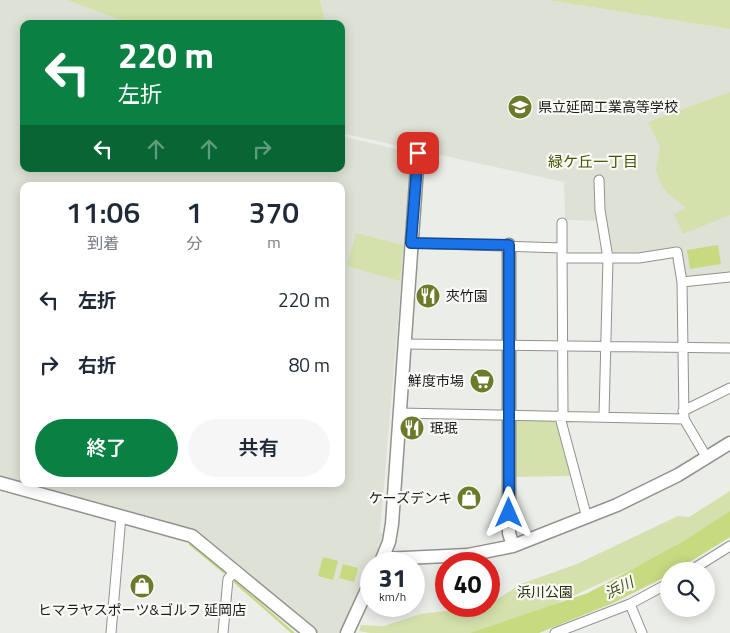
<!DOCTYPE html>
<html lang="ja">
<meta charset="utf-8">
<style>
body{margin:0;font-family:"Titillium Web","Noto Sans JP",sans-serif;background:#f6f6f7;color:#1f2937;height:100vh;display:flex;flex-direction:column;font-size:19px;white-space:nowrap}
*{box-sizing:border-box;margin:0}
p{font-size:16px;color:#747a83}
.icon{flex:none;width:28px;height:28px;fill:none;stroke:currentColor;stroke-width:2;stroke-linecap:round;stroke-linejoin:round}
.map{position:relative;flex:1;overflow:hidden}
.drawer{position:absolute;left:20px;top:182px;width:325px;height:305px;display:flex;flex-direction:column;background:#fff;border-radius:10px;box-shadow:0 2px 12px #0003}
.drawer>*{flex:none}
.top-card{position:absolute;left:20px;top:20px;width:325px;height:152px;border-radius:10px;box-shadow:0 2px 12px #0003;background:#0b8043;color:#fff;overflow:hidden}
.tools{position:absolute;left:660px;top:562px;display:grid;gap:10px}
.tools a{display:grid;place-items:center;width:55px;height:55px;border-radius:50%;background:#fff;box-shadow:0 2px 12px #0003;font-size:25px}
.speed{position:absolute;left:360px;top:552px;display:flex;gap:10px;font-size:25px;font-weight:700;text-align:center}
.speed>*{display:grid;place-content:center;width:65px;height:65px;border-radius:50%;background:#fff;box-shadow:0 2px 12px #0003;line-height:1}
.speed small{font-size:12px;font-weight:400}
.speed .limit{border:8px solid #d22;background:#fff;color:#111}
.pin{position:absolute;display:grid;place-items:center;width:42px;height:42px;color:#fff;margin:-21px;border-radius:10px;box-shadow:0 2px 8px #0006}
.me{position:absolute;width:55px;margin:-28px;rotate:0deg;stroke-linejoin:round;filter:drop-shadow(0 0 4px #0008)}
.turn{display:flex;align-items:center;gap:18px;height:105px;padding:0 15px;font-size:22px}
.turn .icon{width:65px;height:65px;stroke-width:2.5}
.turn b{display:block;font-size:35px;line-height:42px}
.lanes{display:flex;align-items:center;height:48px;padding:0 15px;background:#0003;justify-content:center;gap:25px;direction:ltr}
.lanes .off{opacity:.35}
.eta{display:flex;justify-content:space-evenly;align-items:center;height:85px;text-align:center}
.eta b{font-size:30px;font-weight:600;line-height:35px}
.action{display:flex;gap:10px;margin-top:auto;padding:10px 15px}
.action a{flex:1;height:58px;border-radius:30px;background:#0b8043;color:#fff;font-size:20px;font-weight:600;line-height:58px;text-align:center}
.action a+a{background:#f6f6f7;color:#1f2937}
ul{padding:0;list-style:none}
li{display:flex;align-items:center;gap:15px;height:65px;padding:0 15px}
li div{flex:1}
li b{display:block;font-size:19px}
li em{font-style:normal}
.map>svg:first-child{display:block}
</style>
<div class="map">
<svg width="730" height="633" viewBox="0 0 730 633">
<rect width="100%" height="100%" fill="#ebede8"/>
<!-- built -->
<path fill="#dee1d5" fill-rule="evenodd" d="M0 0H67L131 24H24V169H341V136L412 153 380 532 384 534 378 556 374 564H371V569L339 633H314L196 533 0 479ZM24 186H341V484H24Z
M320 0H547L730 29V272L687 277 679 246 644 253 610 254 605 221 565 220 564 182 341 133V24H326Z"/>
<!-- green -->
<path fill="#d4e1ac" d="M67 0H320L326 24H131Z
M547 0H730V29Z
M730 92V215L683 234 674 214 686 208 667 193 660 183 656 169 660 147 648 122Z
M356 233 403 245 400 281 347 266Z
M516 418 555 419 570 476 515 477Z
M730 491V511L697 534 647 562 551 606 471 633H370L359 631 361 625 384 626 420 614 462 609 470 606H489V601L499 598 521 584 577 564 678 516 689 517Z"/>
<!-- water -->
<path fill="#c6da80" d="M718 245 721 264 690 269 687 250Z
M730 511V537L675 571H669L667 576 613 603 539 633H470L588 593 684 541Z
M323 557 338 561 333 580 318 576Z
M343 564 358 568 354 582 339 578Z"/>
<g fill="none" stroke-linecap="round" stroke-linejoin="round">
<!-- stream -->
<path stroke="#c6da80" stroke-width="2.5" d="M190 544 224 572
M235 582 293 633"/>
<defs>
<path id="street" d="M599 180 600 210 608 258 604 416
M411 243 562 248 563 411 561 421 587 518
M562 248V223
M563 258H639L677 252 682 282 684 419 707 458
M682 282 730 277
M404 344 730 348
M683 411 730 388
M399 413 684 419
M690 571 730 546
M630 604 642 633
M111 633 121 516
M223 633 228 579 236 570
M555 633 630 604 669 583"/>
<path id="secondary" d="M509 245V533L513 546
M0 483 192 536 310 633
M383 559 468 555 513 546 617 505 678 475 730 443
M380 564 389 542 392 524 418 153
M347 633 371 581"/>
</defs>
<!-- street casing -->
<use href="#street" stroke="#92938f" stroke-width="11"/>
<!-- secondary casing -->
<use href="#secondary" stroke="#92938f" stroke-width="15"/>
<!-- street -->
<use href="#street" stroke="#fff" stroke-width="9"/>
<!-- secondary -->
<use href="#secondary" stroke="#fff" stroke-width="12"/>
</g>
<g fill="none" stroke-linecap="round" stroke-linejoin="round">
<defs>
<path id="route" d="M418 153 411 243 509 245V513"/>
</defs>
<!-- route casing -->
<use href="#route" stroke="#114b97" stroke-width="12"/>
<!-- route -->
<use href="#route" stroke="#1a73e8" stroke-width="9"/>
</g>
<!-- icons -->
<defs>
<symbol id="school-disc" viewBox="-11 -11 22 22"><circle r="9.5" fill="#6c7b29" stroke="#f9faf5"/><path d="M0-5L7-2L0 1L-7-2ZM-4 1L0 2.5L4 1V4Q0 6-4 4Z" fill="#fff"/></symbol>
<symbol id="restaurant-disc" viewBox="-11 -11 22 22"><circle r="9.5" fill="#6c7b29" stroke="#f9faf5"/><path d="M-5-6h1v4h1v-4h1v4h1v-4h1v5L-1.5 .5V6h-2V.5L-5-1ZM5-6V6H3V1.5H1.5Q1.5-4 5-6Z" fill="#fff"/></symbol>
<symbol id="supermarket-disc" viewBox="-11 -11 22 22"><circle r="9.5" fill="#6c7b29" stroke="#f9faf5"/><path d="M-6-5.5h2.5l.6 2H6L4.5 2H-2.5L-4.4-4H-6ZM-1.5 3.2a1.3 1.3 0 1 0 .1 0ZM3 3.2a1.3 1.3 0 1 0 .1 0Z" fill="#fff"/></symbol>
<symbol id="shop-disc" viewBox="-11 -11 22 22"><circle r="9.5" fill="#6c7b29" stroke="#f9faf5"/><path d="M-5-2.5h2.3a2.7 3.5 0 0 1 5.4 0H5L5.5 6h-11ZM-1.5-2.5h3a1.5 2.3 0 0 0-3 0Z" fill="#fff"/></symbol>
</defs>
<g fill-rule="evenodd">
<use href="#school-disc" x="506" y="93" width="28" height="28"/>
<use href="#restaurant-disc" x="414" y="282" width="28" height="28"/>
<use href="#supermarket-disc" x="468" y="367" width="28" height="28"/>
<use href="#restaurant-disc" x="398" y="414" width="28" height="28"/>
<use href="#shop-disc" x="455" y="484" width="28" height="28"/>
<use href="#shop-disc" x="128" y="572" width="28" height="28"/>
</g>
<g text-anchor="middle" stroke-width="4.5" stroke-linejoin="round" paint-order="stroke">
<!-- poi labels -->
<g font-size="14" fill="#1b1b1a" stroke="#f9faf5" text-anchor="start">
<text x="538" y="112">県立延岡工業高等学校</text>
<text x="446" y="301">夾竹園</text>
<text x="464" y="386" text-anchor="end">鮮度市場</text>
<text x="430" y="433">珉珉</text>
<text x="452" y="503" text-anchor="end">ケーズデンキ</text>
<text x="142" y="615" text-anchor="middle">ヒマラヤスポーツ&amp;ゴルフ 延岡店</text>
</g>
<!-- park labels -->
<g font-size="14" fill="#262d07" stroke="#f9faf5">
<text x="545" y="597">浜川公園</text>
</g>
<!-- neighbourhood labels -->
<g font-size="15" fill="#475400" stroke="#f9faf5">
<text x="593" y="167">緑ケ丘一丁目</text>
</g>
<!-- water labels -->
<g font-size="15" font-style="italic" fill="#485413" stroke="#f9faf5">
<text transform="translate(619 588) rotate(-26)" y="5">浜川</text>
</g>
</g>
</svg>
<div class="tools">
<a><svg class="icon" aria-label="search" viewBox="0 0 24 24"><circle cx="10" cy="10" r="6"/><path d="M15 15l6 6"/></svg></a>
</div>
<div class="speed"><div>31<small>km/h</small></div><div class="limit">40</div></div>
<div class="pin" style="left:418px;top:153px;background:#d93025"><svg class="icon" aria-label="arrive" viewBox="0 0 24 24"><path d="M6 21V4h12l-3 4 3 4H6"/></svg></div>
<svg class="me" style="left:509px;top:513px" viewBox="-20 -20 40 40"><path d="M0-17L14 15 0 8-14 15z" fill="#1a73e8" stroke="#fff" stroke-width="4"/></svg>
<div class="top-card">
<div class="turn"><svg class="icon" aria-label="left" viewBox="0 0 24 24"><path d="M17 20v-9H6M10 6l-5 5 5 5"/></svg><div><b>220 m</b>左折</div></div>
<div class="lanes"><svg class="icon" aria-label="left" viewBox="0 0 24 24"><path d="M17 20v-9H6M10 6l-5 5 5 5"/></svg><svg class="icon off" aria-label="ahead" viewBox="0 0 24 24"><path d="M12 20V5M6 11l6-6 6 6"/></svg><svg class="icon off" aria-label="ahead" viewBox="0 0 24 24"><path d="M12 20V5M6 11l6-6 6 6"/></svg><svg class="icon off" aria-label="right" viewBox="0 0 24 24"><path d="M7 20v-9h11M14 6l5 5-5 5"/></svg></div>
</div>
<section class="drawer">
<div class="eta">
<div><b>11:06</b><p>到着</p></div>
<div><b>1</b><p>分</p></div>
<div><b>370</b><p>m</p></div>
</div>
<ul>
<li><svg class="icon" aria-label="left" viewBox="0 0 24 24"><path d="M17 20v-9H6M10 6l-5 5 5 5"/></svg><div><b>左折</b></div><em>220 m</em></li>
<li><svg class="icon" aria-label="right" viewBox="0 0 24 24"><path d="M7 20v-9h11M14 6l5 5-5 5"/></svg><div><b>右折</b></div><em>80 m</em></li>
</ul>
<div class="action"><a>終了</a><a>共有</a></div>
</section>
</div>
